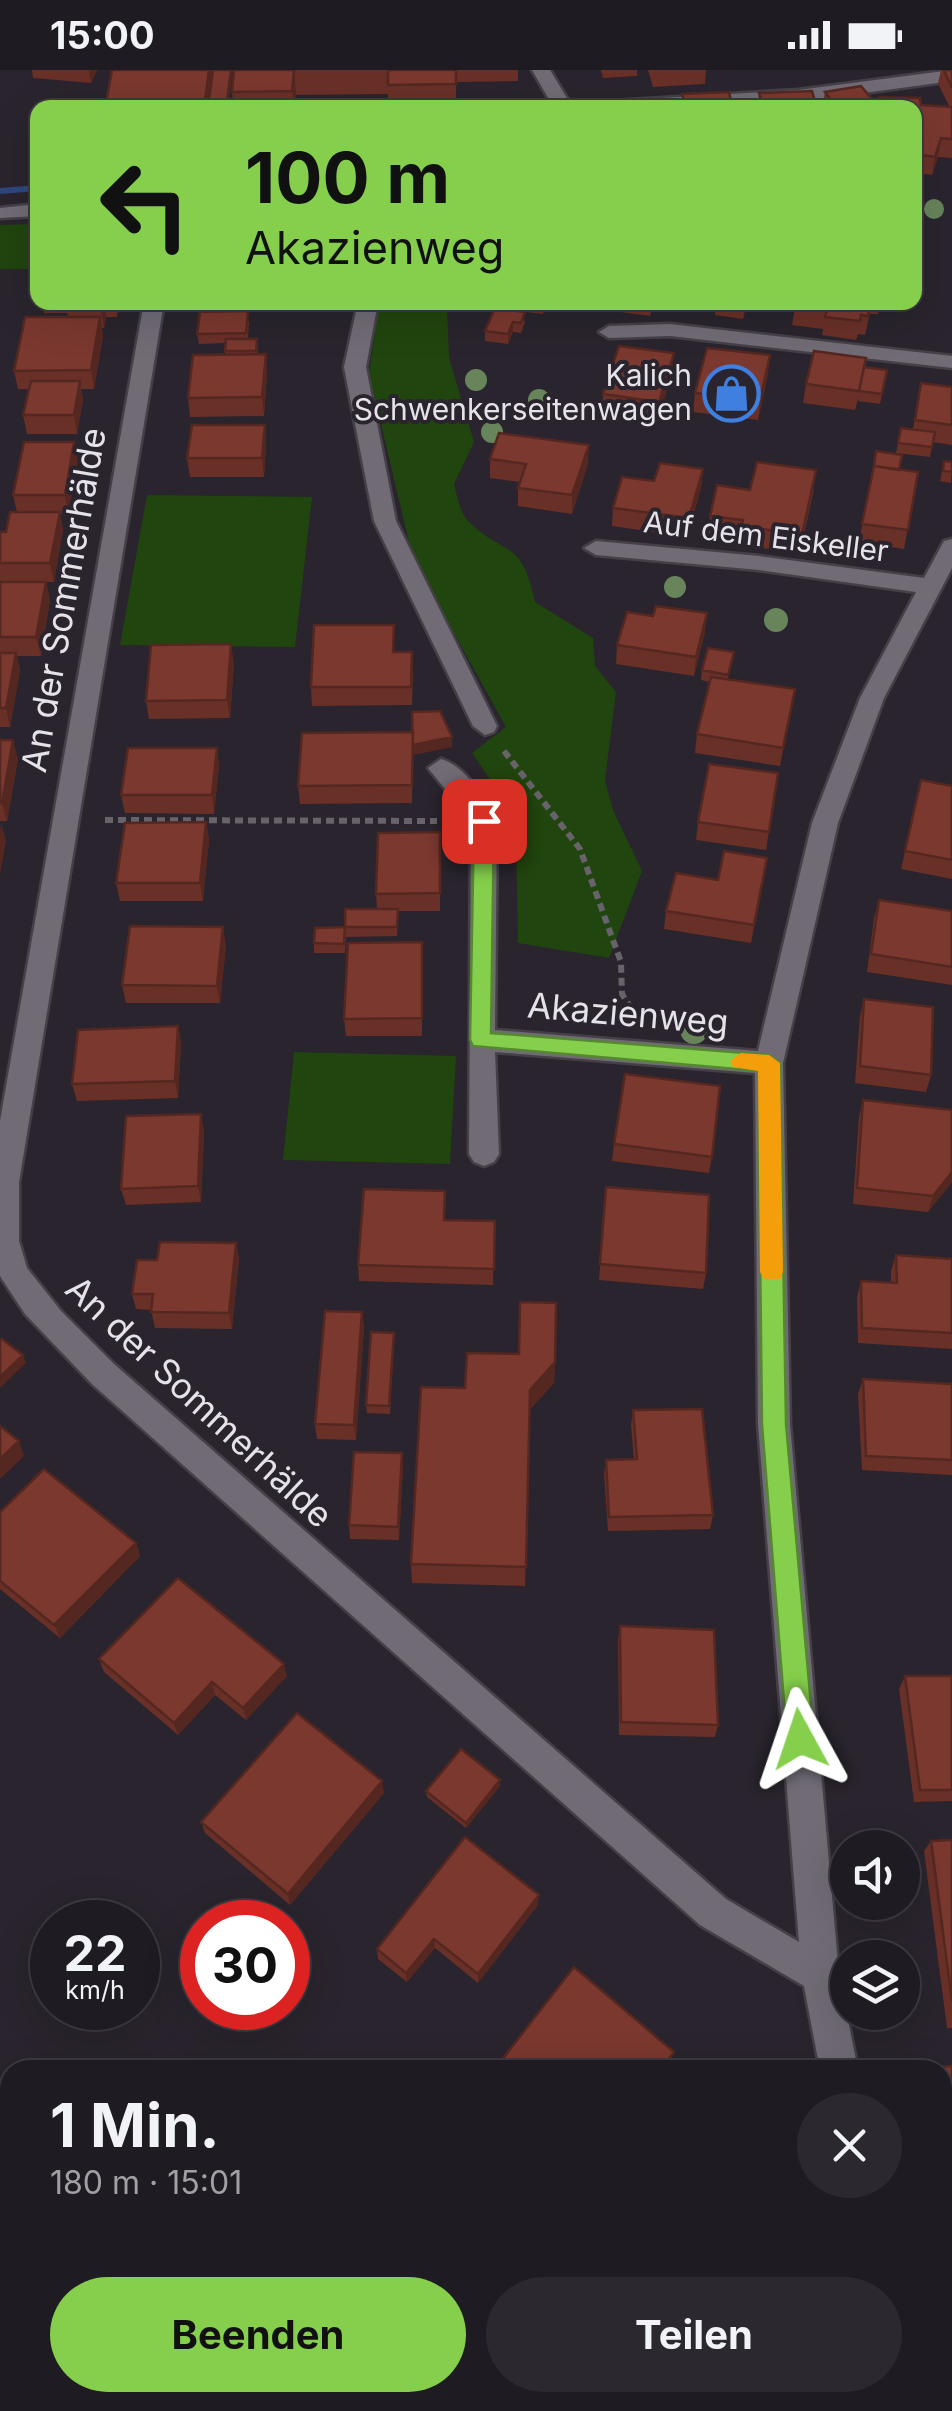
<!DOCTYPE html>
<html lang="de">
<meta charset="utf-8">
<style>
body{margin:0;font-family:Inter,sans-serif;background:#2c282f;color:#f1f3f6;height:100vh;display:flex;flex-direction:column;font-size:38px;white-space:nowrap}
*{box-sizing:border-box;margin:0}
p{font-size:32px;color:#a1a1a5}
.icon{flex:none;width:55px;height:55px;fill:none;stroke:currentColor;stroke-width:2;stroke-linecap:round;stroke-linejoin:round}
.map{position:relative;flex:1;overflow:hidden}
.panel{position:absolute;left:0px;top:1990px;width:952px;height:352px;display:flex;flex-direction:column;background:#1f1b22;border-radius:30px 30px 0 0;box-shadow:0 10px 40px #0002,0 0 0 2px #3c3940}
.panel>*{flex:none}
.hud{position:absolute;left:30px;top:30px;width:892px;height:210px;border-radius:20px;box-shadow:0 10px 40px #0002,0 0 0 2px #3c3940;background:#85cf4c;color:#111;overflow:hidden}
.buttons{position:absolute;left:830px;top:1760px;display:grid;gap:20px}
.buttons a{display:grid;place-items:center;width:90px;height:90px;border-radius:50%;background:#1f1b22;box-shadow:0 10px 40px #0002,0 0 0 2px #3c3940;font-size:50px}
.speed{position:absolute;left:30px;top:1830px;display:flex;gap:20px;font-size:50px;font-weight:700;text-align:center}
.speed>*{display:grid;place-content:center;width:130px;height:130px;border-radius:50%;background:#1f1b22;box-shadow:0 10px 40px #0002,0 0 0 2px #3c3940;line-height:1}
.speed small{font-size:25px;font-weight:400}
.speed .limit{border:15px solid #d22;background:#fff;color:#111}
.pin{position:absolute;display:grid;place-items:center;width:85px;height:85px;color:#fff;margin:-42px;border-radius:20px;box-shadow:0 5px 15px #0006}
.me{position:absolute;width:110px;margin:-55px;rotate:355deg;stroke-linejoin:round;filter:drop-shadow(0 0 8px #0008)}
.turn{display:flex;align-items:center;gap:35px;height:210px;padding:0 50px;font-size:45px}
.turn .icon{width:130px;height:130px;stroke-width:2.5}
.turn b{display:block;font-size:70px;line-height:85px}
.round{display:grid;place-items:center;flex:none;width:105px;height:105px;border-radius:52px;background:#2c282f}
.overview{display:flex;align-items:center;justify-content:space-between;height:170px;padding:0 50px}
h1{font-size:60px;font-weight:700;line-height:75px}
.primary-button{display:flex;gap:20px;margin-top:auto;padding:20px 50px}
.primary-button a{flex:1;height:115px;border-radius:60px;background:#85cf4c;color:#111;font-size:40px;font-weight:700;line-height:115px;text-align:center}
.primary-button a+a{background:#2c282f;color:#f1f3f6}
.status{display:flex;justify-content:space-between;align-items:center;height:70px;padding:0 50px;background:#1f1b22;direction:ltr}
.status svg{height:28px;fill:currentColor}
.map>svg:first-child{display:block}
</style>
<div class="status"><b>15:00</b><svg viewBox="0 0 49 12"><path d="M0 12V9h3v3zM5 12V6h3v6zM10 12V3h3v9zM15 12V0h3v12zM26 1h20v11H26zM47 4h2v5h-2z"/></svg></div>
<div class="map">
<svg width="952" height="2341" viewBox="0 0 952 2341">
<rect width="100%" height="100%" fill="#29242d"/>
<!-- green -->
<path fill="#21450e" d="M37 154V199H0V155Z
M379 233 447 239 449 288 474 372 454 414C457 425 460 443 468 451 506 488 521 467 535 532L593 568 595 596 616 622 605 710 613 740 642 801 609 888 518 873 516 770 507 734 472 683 506 657 413 489 369 304Z
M147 425 312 427 295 577 120 575Z
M294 982 456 986 450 1094 283 1090Z
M952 2171V2341H940L943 2172Z"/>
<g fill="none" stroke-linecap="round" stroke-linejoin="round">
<!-- stream -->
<path fill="#2f477d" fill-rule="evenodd" d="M38 115V121L0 124V118Z"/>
<defs>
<path id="minor" d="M532 0H550L573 38H554Z
M952 0V11L798 32 698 38H586L595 32 798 20Z
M38 134V146L0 148V138Z
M144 232H164L19 1112V1171L27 1198 61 1241 114 1294 726 1829 799 1872 758 1354 755 1003 495 982 499 1084 494 1092 484 1096 474 1092 469 1084 471 751 428 698 441 689C466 696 485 729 497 751L495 960 758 981 812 753 860 628 916 522 759 500 596 485 584 478 596 471 759 486 924 508 944 471 952 469V498L884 628 838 753 783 993 790 1354 839 1905 858 2000H820L804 1916 700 1855 92 1314 25 1244 0 1206V1051Z
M358 232H378L366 297 396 451 497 656 494 662 485 665 473 656 374 451 344 297Z
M670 254 952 286V298L670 266 609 268 599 262 609 256Z
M883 2332H925L927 2341H885Z"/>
</defs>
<!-- minor casing -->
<use href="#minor" stroke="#454048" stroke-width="5"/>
<!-- path -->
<path stroke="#68636b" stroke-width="6" stroke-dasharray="8 5" stroke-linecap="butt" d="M504 681 580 779 621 892 622 924 636 946
M105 750 437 751"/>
<!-- minor -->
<use href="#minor" fill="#706b75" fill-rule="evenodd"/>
</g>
<!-- trees -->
<g fill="#67845b">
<circle cx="934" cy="139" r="10"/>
<circle cx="476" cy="310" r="11"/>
<circle cx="539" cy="330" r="11"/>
<circle cx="492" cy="362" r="11"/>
<circle cx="675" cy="517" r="11"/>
<circle cx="776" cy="550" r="12"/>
<circle cx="694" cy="960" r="14"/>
</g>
<!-- wall -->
<path fill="#693028" d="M32 0H97L91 13 33 8Z
M234 0H456V38H389L388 24 296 25 295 38H233L232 22Z
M456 0H518V11L457 12Z
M601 0H637V6L603 8Z
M648 0H706L705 14 653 17Z
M941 0H952V88L938 87 932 105 915 103V38H828L823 32 825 22 876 34 949 36 938 13Z
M759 23 817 38H757Z
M42 232H119L117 247H106L104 258H102L103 266 94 319H81L83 330 77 364H27L23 345 29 319H18L14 301 68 247 67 243H44Z
M468 232H546L543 244 519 241 525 252 521 263 513 262 508 274 485 271V261L495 238 468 235Z
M591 232H669L667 240 652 238 650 246 591 238Z
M716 232H747L743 249 715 245Z
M796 232H880L878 244H870L865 265 858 264 856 270 822 265 823 259 792 255Z
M249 251 248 269H257L258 285 267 303 264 346 190 347 188 328 225 285 226 273 199 274 197 264Z
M674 283 672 302 658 351 602 343 603 324Z
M864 297 887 300 880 334 858 331V329L855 340 803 333 806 314Z
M768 304 758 350 693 342 695 323Z
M921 313 952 317V375L933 372 930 387 896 383 901 358 913 359Z
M265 355 266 374 264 407H190L187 388Z
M74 372 78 391 68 444H60L63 460 54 512H46L50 530 41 586H17L20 601 10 657H0V462H6L17 442 13 425Z
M876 381 899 400 918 402 904 479 859 472Z
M490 389 588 394 572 444 518 436V418L520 412 490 408Z
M944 391 952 392 951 413 940 411Z
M703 399 701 418 687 467 612 456 613 438 654 411Z
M814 419 800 483 739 475 740 469 708 464 710 446 750 420Z
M705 562 694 606 616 594 617 575Z
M395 582 413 600 412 635 312 636 311 617Z
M734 582 728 609 795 619 780 696 695 683 697 664 710 612 701 610 702 600Z
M234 593 230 648 149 649 146 631Z
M0 670 18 689 7 751H0Z
M217 678 219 696 214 744 125 743 121 725Z
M413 681 412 733 300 734 298 716Z
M778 703 766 780 696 770 698 752Z
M921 710 952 716V809L901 799Z
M206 752 209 770 203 831H120L116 813Z
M440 762V841H398L397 866 346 867 345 883H314V873L377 839 376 824Z
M767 788 751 873 664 859 666 841 718 810Z
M879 830 952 841V915L867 902 874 848Z
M422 872V966H346L344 949Z
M226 875 220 933H126L122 915Z
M864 929 931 1005 926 1022 855 1013 860 946Z
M178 956 181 973 178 1028 77 1031 72 1014Z
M863 1030 952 1112 928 1142 853 1134 859 1047Z
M204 1061 201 1132 126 1135 121 1119Z
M614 1074 712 1087 709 1103 612 1091Z
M606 1117 706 1203 703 1219 599 1210Z
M445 1150 495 1151 493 1215 359 1211 358 1195Z
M236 1173 239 1189 232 1259 155 1258 151 1240 136 1239 132 1224 157 1190Z
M896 1185 952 1189V1279L858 1273 857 1227 861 1211 891 1213V1201Z
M362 1242 364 1258 356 1370 317 1369 315 1354Z
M394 1271 390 1344 367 1343 366 1335Z
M555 1292 554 1313 529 1340 525 1516 412 1513 411 1494 465 1318Z
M863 1309 952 1314V1405L862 1400 858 1324Z
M633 1340 713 1445 710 1459 608 1461 604 1404 606 1390H634L631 1355Z
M403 1397 399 1470 350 1469 349 1455Z
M0 1442 136 1473 140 1486 60 1568 0 1519Z
M620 1556 718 1655 715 1667 619 1665 618 1569Z
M99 1589 287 1606 246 1650 215 1625 178 1665 104 1602Z
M905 1606H952V1731L914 1732 899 1619Z
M500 1710V1716L466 1758 427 1727 426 1721Z
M384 1723 290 1835 205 1763 201 1752Z
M952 1770V1958H947L924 1781 931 1771Z
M538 1835 478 1913 435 1878 407 1912 378 1889 377 1879Z
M952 1996V2143H942V2000H914Z"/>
<!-- shaded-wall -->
<path fill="#552721" d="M89 0H97L91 13Z
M209 0H215L210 38H204Z
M231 0H233L228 38H226Z
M294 0 296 25 295 38 292 21Z
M731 31 730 38H713V34Z
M941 68 938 87 932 105 935 87Z
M103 232H104L106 247 104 258 101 239Z
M100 247 103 266 94 319 91 300Z
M513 252V262L508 274V264Z
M674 283 672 302 658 351 659 332Z
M266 284 267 303 264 346 262 327Z
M770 285 768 304 758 350 760 331Z
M80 311 83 330 77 364 74 345Z
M265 355 266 374 264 407 262 388Z
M74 372 78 391 68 444 65 425Z
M589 375 588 394 572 444V425Z
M703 399 701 418 687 467 689 448Z
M60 442 63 460 54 512 50 493Z
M46 512 50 530 41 586 36 567Z
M707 543 705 562 694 606 696 587Z
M231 574 234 593 230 648 227 630Z
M16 583 20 601 10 657 6 638Z
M452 667V677L414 685 413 675Z
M13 670 18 689 7 751 2 733Z
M217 678 219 696 214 744 212 725Z
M206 752 209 770 203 831 200 813Z
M1 753 6 771 0 805V761Z
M223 857 226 875 220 933 217 916Z
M178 956 181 973 178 1028 175 1011Z
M201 1044 204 1061 201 1132 198 1116Z
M952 1102V1112L928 1142 933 1126Z
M236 1173 239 1189 232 1259 229 1243Z
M362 1242 364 1258 356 1370 354 1355Z
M23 1285 26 1293 0 1318V1307Z
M555 1292 554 1313 529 1341 530 1320Z
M19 1371 24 1386 0 1409V1389Z
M402 1383 403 1397 399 1470 398 1457Z
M136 1473 140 1486 60 1568 54 1555Z
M284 1594 287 1606 246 1650 243 1638Z
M212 1612 215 1625 178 1665 174 1653Z
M500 1710V1716L466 1758V1753Z
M382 1711 384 1723 290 1835 288 1824Z
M539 1825 538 1835 478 1913V1904Z
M434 1869 435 1878 407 1912 406 1903Z
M674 1982 670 1993 665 2000H660Z"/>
<!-- building -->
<path fill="#7a382f" stroke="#552721" stroke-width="2.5" d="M112 0H209L204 38H105Z
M213 0H231L226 38H208Z
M234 0H294L292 21 232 22Z
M388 0H456V14L388 15Z
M944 0H952V18Z
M861 16 876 34 874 38H837L825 22Z
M812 21 817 38H771L769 31H762L759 23Z
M729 22 731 31 713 34 714 38H686L682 24Z
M879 27 920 28 921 35 952 37V69L941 68 935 87 915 84V38H874Z
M651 33 652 38H618L617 34Z
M68 232H103L101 239 66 240Z
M716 232H746L744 239 716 235Z
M796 232H871L868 246 861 245 860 251 825 247 827 241 795 237Z
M495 238 525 242 521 253 513 252 508 264 485 261Z
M248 241 246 263 197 264 200 242Z
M25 247H100L91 300 14 301Z
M226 269H257L256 281H225Z
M619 276 674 283 659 332 603 324Z
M707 278 770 285 760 331 695 323Z
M814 281 866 288 859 321 806 314Z
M266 284 262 327 188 328 193 285Z
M864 297 887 300 882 324 859 321Z
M31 311H80L74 345H23Z
M921 313 952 317V355L915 350Z
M192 355H265L262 388H187Z
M901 358 935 362 932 377 898 373Z
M499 363 589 375 572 425 518 418 526 394 490 389Z
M24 372H74L65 425H13Z
M876 381 902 385 899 400 874 396Z
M944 391 952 392V402L943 401Z
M757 392 816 400 802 465 741 456 743 450 710 446 717 415 750 420Z
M660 393 703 399 689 448 613 438 622 407 654 411Z
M874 396 918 402 908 460 862 454Z
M10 442H60L50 493H0V462H6Z
M0 512H46L36 567H0Z
M656 536 707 543 696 587 617 575 627 542 653 546Z
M314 555H394L393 582H412L411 617H311Z
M231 574 227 630 146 631 151 575Z
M708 578 734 582 728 605 702 600Z
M0 583H16L6 638H0Z
M711 607 795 619 783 678 697 664Z
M440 641 452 667 413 675 412 642Z
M413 662 412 715 298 716 302 663Z
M0 670H13L2 733H0Z
M128 678H217L212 725H121Z
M709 694 778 703 769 762 698 752Z
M921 710 952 716V790L905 781Z
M206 752 200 813H116L125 753Z
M440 762V823L376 824 378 763Z
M724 781 767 788 754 855 666 841 676 803 718 810Z
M879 830 952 841V897L871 884Z
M345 839H398L397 857H345Z
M130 856 223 857 217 916 122 915Z
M345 857 344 874 314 873 315 858Z
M422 872V948L344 949 348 873Z
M864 929 933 937 931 1005 860 996Z
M178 956 175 1011 72 1014 78 960Z
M625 1004 720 1016 712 1087 614 1074Z
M863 1030 952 1040V1102L933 1126 857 1118Z
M201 1044 198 1116 121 1119 126 1046Z
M606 1117 709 1125 706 1203 600 1194Z
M364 1119 445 1121 444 1150 495 1151 494 1199 358 1195Z
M160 1172 236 1173 229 1243 151 1242 153 1224H132L137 1190H157Z
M896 1185 952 1189V1263L862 1258 861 1211 897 1213Z
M520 1232 556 1233 555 1292 530 1320 526 1497 411 1494 421 1317 465 1318 467 1283 519 1284Z
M325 1241 362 1242 354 1355 315 1354Z
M371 1262 394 1263 389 1336 366 1335Z
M2 1269 23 1285 0 1307V1271Z
M863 1309 952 1314V1390L866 1386Z
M702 1339 713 1445 609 1447 606 1390 637 1389 633 1340Z
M0 1356 19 1371 0 1389Z
M354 1382 402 1383 398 1457 349 1455Z
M44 1399 136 1473 54 1555 0 1511V1442Z
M178 1508 284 1594 243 1638 212 1612 174 1653 99 1589Z
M620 1556 714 1560 718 1655 621 1652Z
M905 1606H952V1720H920Z
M297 1643 382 1711 288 1824 201 1752Z
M461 1679 500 1710 466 1753 426 1721Z
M465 1767 539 1825 478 1904 434 1869 406 1903 377 1879Z
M952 1770V1931L931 1771Z
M574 1897 674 1982 660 2000H494Z
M952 1996V2135L942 2116V2000H915V1999Z
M722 2332H794L789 2340 790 2341H718Z"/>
<!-- route -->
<path fill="#85cf4c" stroke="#568731" stroke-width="2.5" d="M484 744 494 751 491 963 769 985 780 993 786 1354 814 1669 810 1678 800 1682 791 1678 787 1669 762 1354 758 1001 473 976 470 970 474 751Z"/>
<!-- slow -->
<path fill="#f59e0b" d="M741 983 769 985 780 993 783 1202 780 1209H764L760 1202 758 1001 733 997 730 991Z"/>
<!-- icons -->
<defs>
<symbol id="shop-ring" viewBox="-11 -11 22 22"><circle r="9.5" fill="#29242d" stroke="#3f7fe0" stroke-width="1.5"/><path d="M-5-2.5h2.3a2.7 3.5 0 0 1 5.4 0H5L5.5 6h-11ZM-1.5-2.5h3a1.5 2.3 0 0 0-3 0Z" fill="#3f7fe0"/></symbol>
</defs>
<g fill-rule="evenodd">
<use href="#shop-ring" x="700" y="292" width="63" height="63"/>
</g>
<g text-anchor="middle" stroke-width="8" stroke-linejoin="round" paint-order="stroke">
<!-- far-poi labels -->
<g font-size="30" fill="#e6e3e8" stroke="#29242d" text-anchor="end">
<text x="692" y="316">Kalich<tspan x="692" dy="34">Schwenkerseitenwagen</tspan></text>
</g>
<!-- far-street labels -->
<g font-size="30" fill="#e6e3e8" stroke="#29242d">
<text transform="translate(766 467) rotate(7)" y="10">Auf dem Eiskeller</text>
</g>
<!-- street labels -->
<g font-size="35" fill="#e6e3e8" stroke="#29242d">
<text transform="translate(64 530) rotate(-80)" y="12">An der Sommerhälde</text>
<text transform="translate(628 944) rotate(5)" y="12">Akazienweg</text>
<text transform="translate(199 1332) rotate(43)" y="12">An der Sommerhälde</text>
</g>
</g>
</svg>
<div class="buttons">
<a><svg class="icon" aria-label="sound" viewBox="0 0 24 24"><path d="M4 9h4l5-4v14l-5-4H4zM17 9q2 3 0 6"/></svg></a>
<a><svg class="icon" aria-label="layers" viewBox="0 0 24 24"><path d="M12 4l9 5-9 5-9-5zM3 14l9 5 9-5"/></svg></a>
</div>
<div class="speed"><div>22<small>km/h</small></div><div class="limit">30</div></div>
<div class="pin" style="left:484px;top:751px;background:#d93025"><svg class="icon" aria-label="arrive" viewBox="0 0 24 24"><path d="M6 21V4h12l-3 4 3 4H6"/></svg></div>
<svg class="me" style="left:800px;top:1669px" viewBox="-20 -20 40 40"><path d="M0-17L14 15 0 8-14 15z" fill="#85cf4c" stroke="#fff" stroke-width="4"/></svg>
<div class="hud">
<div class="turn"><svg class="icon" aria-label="left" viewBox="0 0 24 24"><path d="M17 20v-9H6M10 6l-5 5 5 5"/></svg><div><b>100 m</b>Akazienweg</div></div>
</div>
<section class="panel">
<div class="overview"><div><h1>1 Min.</h1><p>180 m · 15:01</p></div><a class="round"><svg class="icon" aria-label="close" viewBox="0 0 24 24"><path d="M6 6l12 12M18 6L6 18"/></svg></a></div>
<div class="primary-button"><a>Beenden</a><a>Teilen</a></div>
</section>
</div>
